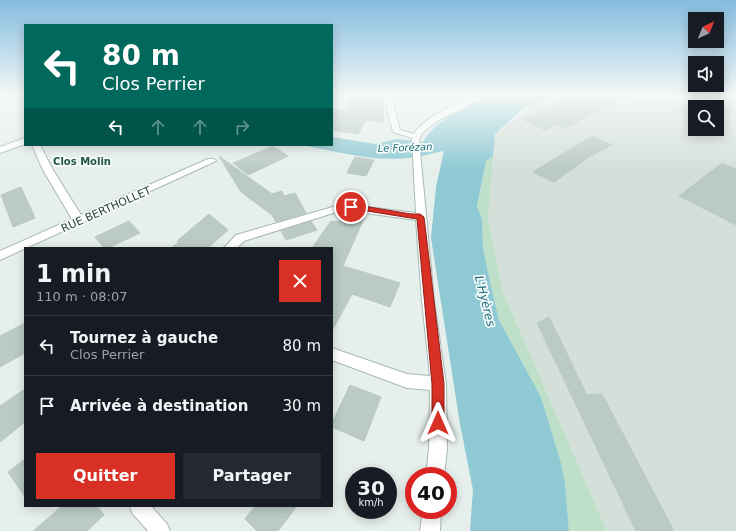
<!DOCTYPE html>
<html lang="fr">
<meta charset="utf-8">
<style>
body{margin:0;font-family:"DejaVu Sans",sans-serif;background:#242831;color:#f1f3f6;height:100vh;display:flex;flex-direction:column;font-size:15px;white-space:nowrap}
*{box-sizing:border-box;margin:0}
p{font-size:13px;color:#9ea1a6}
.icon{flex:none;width:22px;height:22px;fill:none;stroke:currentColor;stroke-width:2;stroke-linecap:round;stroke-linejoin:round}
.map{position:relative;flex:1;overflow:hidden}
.details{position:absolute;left:24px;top:247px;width:309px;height:260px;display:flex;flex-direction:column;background:#171b24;border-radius:0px;box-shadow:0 2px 10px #0003}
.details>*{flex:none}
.banner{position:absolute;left:24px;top:24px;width:309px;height:122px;border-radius:0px;box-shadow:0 2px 10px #0003;background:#00695c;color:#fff;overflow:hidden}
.needle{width:26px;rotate:44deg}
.controls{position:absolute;left:688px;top:12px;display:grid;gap:8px}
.controls a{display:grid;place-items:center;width:36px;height:36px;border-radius:0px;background:#171b24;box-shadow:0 2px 10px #0003;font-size:20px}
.speed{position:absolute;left:345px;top:467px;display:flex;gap:8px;font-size:20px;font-weight:700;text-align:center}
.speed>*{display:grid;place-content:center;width:52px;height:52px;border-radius:50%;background:#171b24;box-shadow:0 2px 10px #0003;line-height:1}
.speed small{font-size:10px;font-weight:400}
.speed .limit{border:6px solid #d22;background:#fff;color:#111}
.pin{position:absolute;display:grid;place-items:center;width:34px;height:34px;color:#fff;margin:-17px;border:2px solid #fff;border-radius:50%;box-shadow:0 1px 4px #0007}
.me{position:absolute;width:44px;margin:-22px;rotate:0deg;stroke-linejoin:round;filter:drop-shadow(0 0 3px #0008)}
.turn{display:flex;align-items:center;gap:14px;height:84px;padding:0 12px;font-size:18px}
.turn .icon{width:52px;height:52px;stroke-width:2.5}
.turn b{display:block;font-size:28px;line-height:34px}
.lanes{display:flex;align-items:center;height:38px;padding:0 12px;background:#0003;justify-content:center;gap:20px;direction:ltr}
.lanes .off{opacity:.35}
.round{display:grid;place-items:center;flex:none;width:42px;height:42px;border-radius:0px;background:#242831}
.headline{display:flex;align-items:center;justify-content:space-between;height:68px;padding:0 12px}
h1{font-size:24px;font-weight:600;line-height:30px}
.cta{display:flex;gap:8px;margin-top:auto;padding:8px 12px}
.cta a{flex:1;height:46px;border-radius:0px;background:#d93025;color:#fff;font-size:16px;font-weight:600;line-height:46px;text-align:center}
.cta a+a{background:#242831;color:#f1f3f6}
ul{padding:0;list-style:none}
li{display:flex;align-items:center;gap:12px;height:60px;padding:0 12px;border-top:1px solid #363941}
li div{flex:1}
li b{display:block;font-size:15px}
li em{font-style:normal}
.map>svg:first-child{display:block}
</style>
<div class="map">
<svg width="736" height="531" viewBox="0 0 736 531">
<rect width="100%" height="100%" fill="#e6efeb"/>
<!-- built -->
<path fill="#d4dfda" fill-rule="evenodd" d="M546 96H736V531H607L503 292 488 219 495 134ZM695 107H717V129H695Z"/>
<!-- green -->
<path fill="#bfe0c8" d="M493 157 488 219 503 292 607 531H569L565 483 561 463 541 397 499 320 490 282 483 248 482 219 477 209 486 161Z"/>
<!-- water -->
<path fill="#8ec9d4" d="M495 96H546L544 99 522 110 495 134 493 157 486 161 477 207 482 219 483 248 490 282 499 320 541 397 561 463 565 483 569 531H470L473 490 460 424 431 238 436 187 444 151C432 153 420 157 408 158 373 162 335 151 301 145H332V137L375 144 397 139 423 142C438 116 470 107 495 96Z"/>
<!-- building -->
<path fill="#bbcac4" stroke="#b8c9c2" d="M351 96 383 97V122L366 120 358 134 332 130V110L348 111Z
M574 96H629L565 128 557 124 545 130 522 119Z
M592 136 612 145 589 157 554 182 533 172Z
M273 146 288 156 248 175 233 163Z
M219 156 272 194 282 191 284 196 295 193 306 213 276 222 272 215 241 192Z
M355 157 374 160 366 176 347 173Z
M722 163 736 169V225L679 196Z
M21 187 35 218 13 227 1 195Z
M345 212 365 216 343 266 400 283 390 307 352 294 332 331V248H312L331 221 339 222Z
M209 214 228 230 208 248H171L179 242 177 241Z
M129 221 140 233 108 248H104L95 237Z
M311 221 317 230 286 240 281 231Z
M549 317 587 395 602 394 674 531H636L537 323Z
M25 323V353L0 367V336Z
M350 385 381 397 364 441 332 427V423Z
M25 389V422L0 442V406Z
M25 459V497L8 472Z
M62 506H97L104 515 87 531H33Z
M255 506H297L278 531H257L245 519Z"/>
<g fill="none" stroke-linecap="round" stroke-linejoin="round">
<defs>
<path id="minor" d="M384 96H391L400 130 414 134C423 118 470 93 488 96L437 121 422 133 419 140 434 301 446 384 447 449 444 476H426L429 449 430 390 407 388 332 360V348L407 374 430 376 422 301 416 220 343 210 244 241 237 248H224L236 235 343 204 416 213 412 138 393 132Z
M25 138V144L0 153V147Z
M32 145H40L53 170 81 215 208 159H214L216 161 0 260V251L72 219 43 170Z
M130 506H151L167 524 170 531H148L132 513Z
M423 510H441L440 531H420Z"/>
</defs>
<!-- minor casing -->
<use href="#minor" stroke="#a8b8b2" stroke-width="2"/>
<!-- minor -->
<use href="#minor" fill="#fff" fill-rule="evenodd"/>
</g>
<!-- sky -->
<linearGradient id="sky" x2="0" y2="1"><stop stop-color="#84bce0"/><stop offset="0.56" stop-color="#f4f8f6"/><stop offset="1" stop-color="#f4f8f6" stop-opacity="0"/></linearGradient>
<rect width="736" height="170" fill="url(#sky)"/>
<!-- route -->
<path fill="#d93025" stroke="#8d1f18" d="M351 204 411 214H420L424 217 444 384V423L442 427 438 429 433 427 432 423V384L417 219 348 208 347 207Z"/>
<g text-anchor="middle" stroke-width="3.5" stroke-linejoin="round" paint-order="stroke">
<!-- far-water labels -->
<g font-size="10" font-style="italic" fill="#1c6f80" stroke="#f7fbf9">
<text transform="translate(405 147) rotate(-2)" y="4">Le Forézan</text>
</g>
<!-- far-neighbourhood labels -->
<g font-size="10" font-weight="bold" fill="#1f5548" stroke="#f7fbf9">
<text x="82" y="165">Clos Molin</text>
</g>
<!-- street labels -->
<g font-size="11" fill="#24423a" stroke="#f7fbf9">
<text transform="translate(106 209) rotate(-24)" y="4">RUE BERTHOLLET</text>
</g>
<!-- water labels -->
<g font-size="12" font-style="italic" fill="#1c6f80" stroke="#f7fbf9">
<text transform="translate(485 301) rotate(76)" y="4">L'Hyères</text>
</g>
</g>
</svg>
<div class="controls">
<a><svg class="needle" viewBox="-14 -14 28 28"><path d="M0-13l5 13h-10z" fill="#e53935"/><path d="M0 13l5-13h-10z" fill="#9ea1a6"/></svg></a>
<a><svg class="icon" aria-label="sound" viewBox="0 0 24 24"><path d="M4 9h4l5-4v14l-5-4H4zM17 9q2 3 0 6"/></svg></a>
<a><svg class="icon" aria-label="search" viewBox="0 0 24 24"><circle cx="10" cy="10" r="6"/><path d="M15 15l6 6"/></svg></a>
</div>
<div class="speed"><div>30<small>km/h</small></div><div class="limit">40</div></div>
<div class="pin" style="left:351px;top:207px;background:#d93025"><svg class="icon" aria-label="arrive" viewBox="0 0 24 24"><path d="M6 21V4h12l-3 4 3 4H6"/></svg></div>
<svg class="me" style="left:438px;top:423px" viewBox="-20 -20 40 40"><path d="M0-17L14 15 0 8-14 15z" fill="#d93025" stroke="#fff" stroke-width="4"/></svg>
<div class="banner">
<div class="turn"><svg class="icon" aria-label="left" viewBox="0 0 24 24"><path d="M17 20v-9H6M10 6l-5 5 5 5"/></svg><div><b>80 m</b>Clos Perrier</div></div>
<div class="lanes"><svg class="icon" aria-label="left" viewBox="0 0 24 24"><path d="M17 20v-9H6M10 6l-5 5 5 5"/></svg><svg class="icon off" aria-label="ahead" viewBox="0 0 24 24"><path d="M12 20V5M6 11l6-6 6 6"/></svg><svg class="icon off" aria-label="ahead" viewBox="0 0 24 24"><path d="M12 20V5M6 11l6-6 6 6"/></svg><svg class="icon off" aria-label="right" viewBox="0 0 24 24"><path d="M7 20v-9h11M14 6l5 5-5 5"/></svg></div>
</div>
<section class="details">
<div class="headline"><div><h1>1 min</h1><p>110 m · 08:07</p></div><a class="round" style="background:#d93025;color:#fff"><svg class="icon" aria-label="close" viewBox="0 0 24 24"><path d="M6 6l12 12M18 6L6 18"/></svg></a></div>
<ul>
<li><svg class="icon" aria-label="left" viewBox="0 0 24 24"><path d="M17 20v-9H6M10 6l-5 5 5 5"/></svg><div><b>Tournez à gauche</b><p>Clos Perrier</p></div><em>80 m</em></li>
<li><svg class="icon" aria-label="arrive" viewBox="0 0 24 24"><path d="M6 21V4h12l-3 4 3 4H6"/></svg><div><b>Arrivée à destination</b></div><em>30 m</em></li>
</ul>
<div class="cta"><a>Quitter</a><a>Partager</a></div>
</section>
</div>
